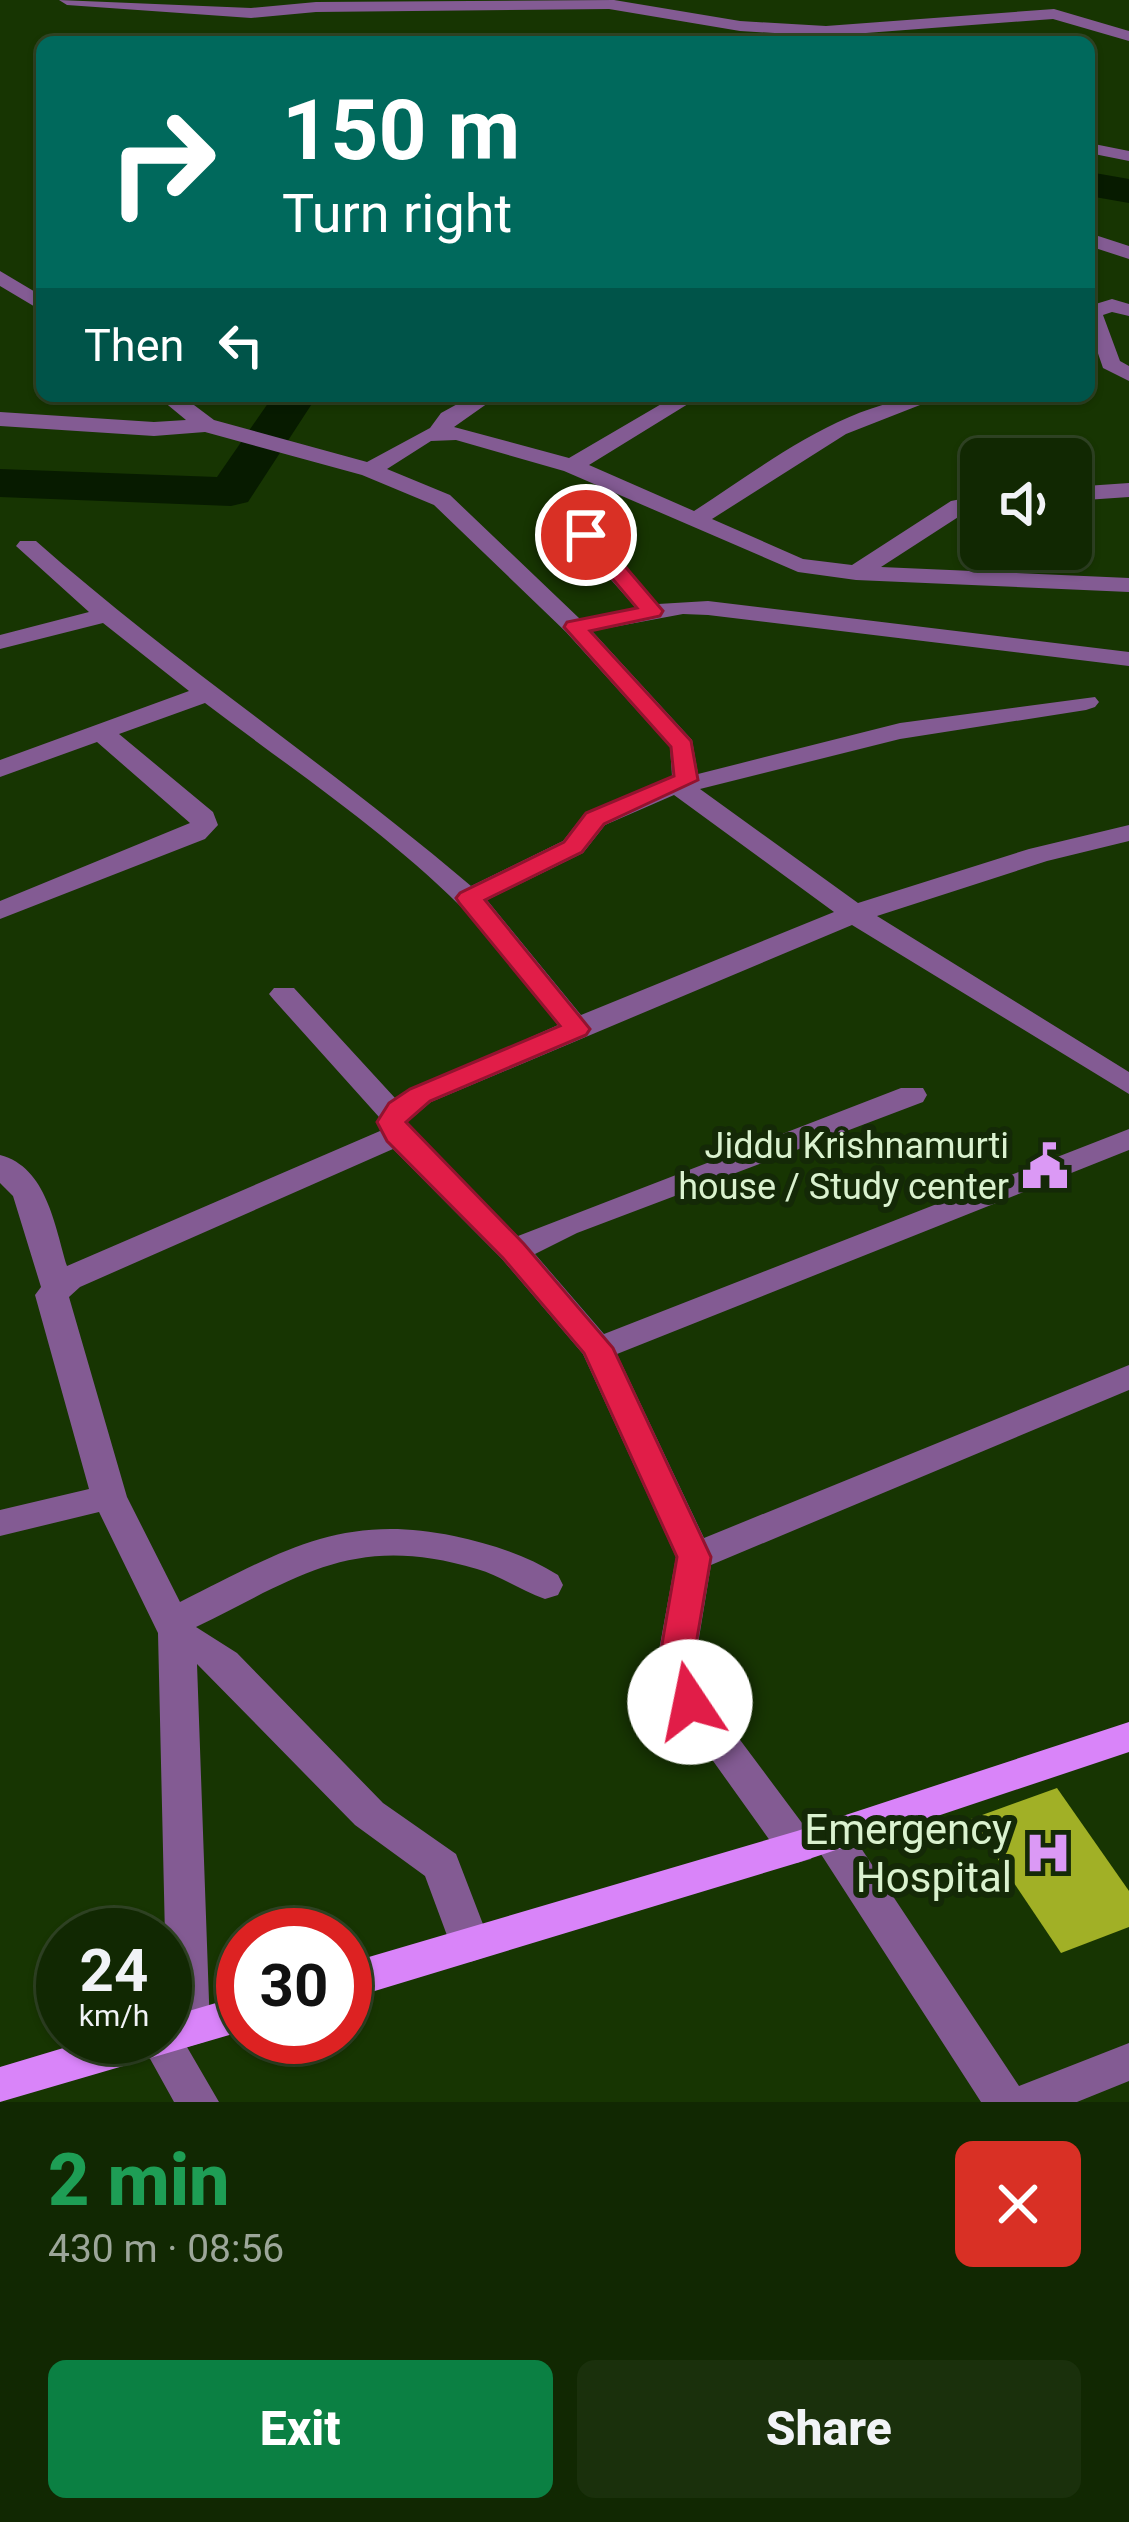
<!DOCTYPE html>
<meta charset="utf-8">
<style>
body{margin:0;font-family:Roboto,sans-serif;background:#1a300c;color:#f1f3f6;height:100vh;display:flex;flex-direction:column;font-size:45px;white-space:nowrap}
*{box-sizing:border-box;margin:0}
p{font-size:39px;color:#9ca699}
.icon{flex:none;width:66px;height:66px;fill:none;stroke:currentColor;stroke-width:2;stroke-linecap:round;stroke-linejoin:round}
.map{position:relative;height:2102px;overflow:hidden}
.panel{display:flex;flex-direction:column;background:#112802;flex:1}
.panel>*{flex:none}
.banner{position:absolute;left:36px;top:36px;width:1059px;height:366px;border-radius:18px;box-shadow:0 3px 9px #0004,0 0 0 3px #304424;background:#00695c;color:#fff;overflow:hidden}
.buttons{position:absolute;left:960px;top:438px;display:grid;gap:24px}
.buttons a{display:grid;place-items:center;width:132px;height:132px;border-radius:18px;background:#112802;box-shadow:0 3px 9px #0004,0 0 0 3px #304424;font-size:60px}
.speed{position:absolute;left:36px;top:1908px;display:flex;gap:24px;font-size:60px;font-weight:700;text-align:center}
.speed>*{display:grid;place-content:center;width:156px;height:156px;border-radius:50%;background:#112802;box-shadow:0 3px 9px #0004,0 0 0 3px #304424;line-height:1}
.speed small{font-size:30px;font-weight:400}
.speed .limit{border:18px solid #d22;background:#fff;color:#111}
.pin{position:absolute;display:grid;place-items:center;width:102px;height:102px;color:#fff;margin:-51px;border:6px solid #fff;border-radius:50%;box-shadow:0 3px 12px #0007}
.me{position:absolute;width:132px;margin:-66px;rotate:349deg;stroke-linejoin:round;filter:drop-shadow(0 0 9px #0008)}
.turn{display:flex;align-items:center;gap:42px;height:252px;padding:0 48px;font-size:54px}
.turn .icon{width:156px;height:156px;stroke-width:2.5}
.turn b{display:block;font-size:84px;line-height:102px}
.then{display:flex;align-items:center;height:114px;padding:0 48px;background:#0003;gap:24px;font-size:45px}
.round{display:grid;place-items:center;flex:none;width:126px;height:126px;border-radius:18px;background:#1a300c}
.summary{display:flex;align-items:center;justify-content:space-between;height:204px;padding:0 48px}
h1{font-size:72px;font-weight:800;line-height:90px;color:#1e9e55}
.cta{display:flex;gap:24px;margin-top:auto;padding:24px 48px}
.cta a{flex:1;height:138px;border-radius:18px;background:#0b8043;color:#fff;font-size:48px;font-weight:800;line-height:138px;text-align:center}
.cta a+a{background:#1a300c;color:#f1f3f6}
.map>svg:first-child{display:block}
</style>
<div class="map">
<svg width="1129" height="2102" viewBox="0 0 1129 2102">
<rect width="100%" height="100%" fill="#173502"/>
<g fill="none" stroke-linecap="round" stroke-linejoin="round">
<!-- river -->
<path fill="#071b00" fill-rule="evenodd" d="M1089 172 1129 179V203L1089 196Z
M273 396H317L248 502 231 506 0 497V469L217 477Z"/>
</g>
<!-- building -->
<path fill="#a1b026" d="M1057 1788 1129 1891V1927L1061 1953 971 1819Z"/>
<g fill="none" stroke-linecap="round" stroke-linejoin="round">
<!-- minor -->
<path fill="#835b93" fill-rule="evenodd" d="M59 0 251 8 316 2 614 0 740 21 826 26 1054 9 1129 31V41L1053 19 826 36 740 31 609 9 316 12 251 18 67 5Z
M1089 143 1129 151V161L1089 153Z
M1089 233 1129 246V259L1089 246Z
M0 271 42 296V311L0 286Z
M1112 299 1129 304V316L1112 312 1103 315 1120 361 1129 366V381L1103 368 1089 327V306Z
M157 396H182L214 420 367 462 430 428 441 413 472 396H498L454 427 569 458 675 396H701L589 465 694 511C769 463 850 396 943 396L846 434 712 519 803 559 852 565 951 501 981 495V509L966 512 881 567 1129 578V592L856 580 798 572 564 471 456 440 431 441 387 469 450 495 580 619 636 608 557 519 569 512 577 514 658 604 708 601 1129 652V666L708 615 683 614 592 631 692 740 698 774 900 723 1095 697 1099 702 1095 707 1086 710 900 739 700 789 858 903 1029 849 1129 825V841L1047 861 877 916 1129 1072V1094L852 925 431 1102 407 1122 411 1131 518 1236 901 1088H923L927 1095 923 1102 577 1233 535 1254 604 1334 1129 1129V1150L617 1354 704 1538 1129 1365V1390L711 1565 696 1656 708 1697 811 1835 817 1824 831 1820 845 1824 1019 2086 1129 2043V2081L1077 2102H981L817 1848 811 1859 797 1863 783 1859 671 1702 658 1656 676 1557 583 1354 502 1259 393 1149 80 1287 69 1297 127 1497 180 1602C279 1553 340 1512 454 1536 491 1544 526 1555 558 1575L563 1585 558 1595 545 1599C521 1591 501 1576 477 1569 355 1533 302 1575 196 1627L237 1653 383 1803 456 1854 491 1945 485 1957 470 1962 455 1957 425 1876 355 1825 197 1664 210 2029 204 2042 187 2047 219 2102H174L138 2037H165L167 2023 158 1633 99 1512 0 1536V1510L89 1489 35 1295 41 1287 13 1196 0 1183V1155C47 1167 55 1227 67 1266L380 1131 379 1117 274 1000 269 994 274 988H294L395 1098 558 1025C529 989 504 950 471 917 393 836 294 771 205 703L119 734 213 812 218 825 205 839 0 919V901L190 823 97 742 0 777V760L189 691 103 623 0 649V635L89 612 16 546 20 541H36C175 664 330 766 471 886L563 841 585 813 672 776 670 747 566 632 434 505 362 475 205 432 154 436 0 426V412L154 422 186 420ZM674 795 834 912 581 1015 487 900 583 853 605 825Z
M1129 483V497L1071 501V487Z"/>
<!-- major -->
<path fill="#d984f9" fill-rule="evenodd" d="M1129 1722V1752L797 1863 345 2000V1964L797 1831Z
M243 1995V2031L0 2102V2067L100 2037H165V2018Z"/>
</g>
<!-- route -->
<path fill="#e11d48" stroke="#92132f" stroke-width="3" d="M586 529 594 530 663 611 660 616 590 631 691 741 698 780 604 824 582 852 485 900 590 1029 586 1035 430 1101 406 1122 524 1244 613 1348 711 1557 694 1656 707 1702 702 1712 690 1716 677 1712 660 1656 677 1557 584 1353 503 1258 387 1141 377 1122 389 1103 410 1089 560 1026 460 904 456 898 460 893 564 842 586 813 674 776 671 747 564 627 567 622 637 608 576 535Z"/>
<!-- icons -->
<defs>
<symbol id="civic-bare" viewBox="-9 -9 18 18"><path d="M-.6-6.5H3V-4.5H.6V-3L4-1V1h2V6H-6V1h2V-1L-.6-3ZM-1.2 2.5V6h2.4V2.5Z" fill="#db99f5" stroke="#142907" stroke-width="2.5" paint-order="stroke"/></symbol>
<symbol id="hospital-bare" viewBox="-9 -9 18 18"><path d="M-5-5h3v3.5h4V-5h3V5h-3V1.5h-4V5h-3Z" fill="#db99f5" stroke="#142907" stroke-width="2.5" paint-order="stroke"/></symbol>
</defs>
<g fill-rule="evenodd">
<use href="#civic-bare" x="1012" y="1133" width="66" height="66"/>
<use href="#hospital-bare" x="1015" y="1820" width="66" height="66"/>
</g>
<g text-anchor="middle" stroke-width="12" stroke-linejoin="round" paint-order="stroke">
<!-- poi labels -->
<g font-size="36" fill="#daf2cf" stroke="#142907" text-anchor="end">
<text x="1009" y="1158">Jiddu Krishnamurti<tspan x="1009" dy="41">house / Study center</tspan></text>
</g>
<!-- near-poi labels -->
<g font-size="42" fill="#daf2cf" stroke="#142907" text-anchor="end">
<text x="1012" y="1844">Emergency<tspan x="1012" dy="48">Hospital</tspan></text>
</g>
</g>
</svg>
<div class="buttons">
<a><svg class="icon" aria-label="sound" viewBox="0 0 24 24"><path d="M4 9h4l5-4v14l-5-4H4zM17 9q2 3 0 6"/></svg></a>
</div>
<div class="speed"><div>24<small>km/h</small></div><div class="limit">30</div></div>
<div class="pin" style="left:586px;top:535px;background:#d93025"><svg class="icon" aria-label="arrive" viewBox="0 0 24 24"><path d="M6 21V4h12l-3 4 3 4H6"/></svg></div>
<svg class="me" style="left:690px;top:1702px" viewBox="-20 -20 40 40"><circle r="19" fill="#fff"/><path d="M0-13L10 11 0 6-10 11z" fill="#e11d48"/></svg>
<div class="banner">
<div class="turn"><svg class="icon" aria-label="right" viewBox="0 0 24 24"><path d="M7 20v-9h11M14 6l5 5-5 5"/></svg><div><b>150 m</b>Turn right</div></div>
<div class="then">Then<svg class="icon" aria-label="left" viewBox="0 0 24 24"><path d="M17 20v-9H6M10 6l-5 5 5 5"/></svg></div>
</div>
</div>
<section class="panel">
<div class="summary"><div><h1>2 min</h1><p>430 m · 08:56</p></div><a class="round" style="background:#d93025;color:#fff"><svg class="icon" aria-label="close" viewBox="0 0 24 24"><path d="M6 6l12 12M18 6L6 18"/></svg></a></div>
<div class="cta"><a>Exit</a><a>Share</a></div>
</section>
